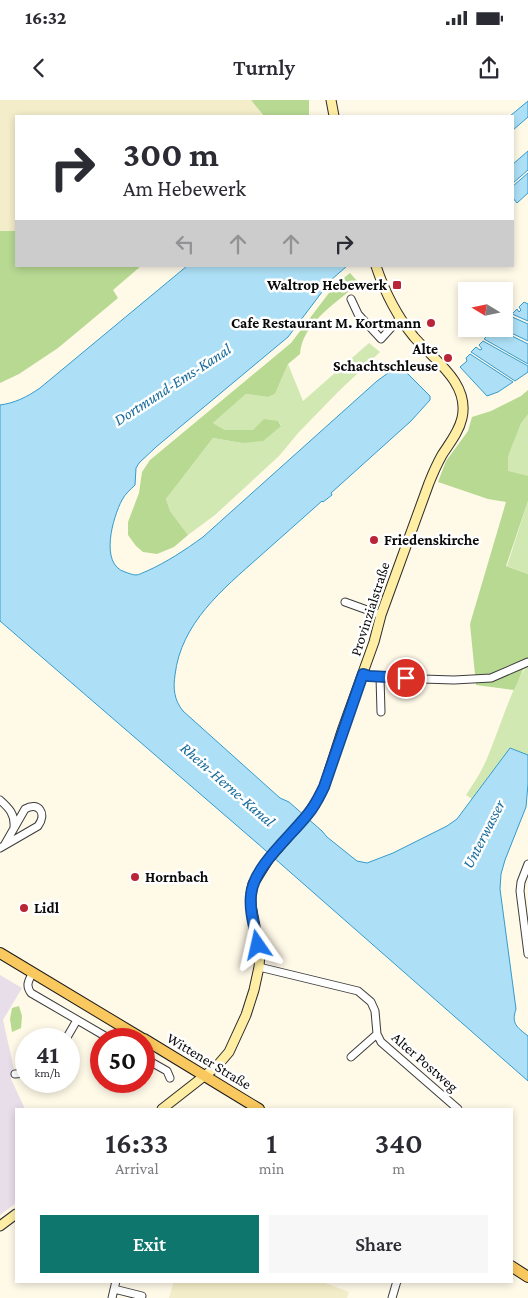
<!DOCTYPE html>
<meta charset="utf-8">
<style>
body{margin:0;font-family:"Crimson Pro",serif;background:#f7f7f7;color:#2b2b33;height:100vh;display:flex;flex-direction:column;font-size:19px;white-space:nowrap}
*{box-sizing:border-box;margin:0}
p{font-size:16px;color:#7c7c81}
.icon{flex:none;width:28px;height:28px;fill:none;stroke:currentColor;stroke-width:2;stroke-linecap:round;stroke-linejoin:round}
.map{position:relative;flex:1;overflow:hidden}
.sheet{position:absolute;left:15px;top:1008px;width:498px;height:175px;display:flex;flex-direction:column;background:#fff;border-radius:0px;box-shadow:0 2px 8px #0003}
.sheet>*{flex:none}
.hud{position:absolute;left:15px;top:15px;width:499px;height:152px;border-radius:0px;box-shadow:0 2px 8px #0003;background:#fff;color:#2b2b33;overflow:hidden}
.needle{width:32px;rotate:280deg}
.buttons{position:absolute;left:458px;top:182px;display:grid;gap:10px}
.buttons a{display:grid;place-items:center;width:55px;height:55px;border-radius:0px;background:#fff;box-shadow:0 2px 8px #0003;font-size:25px}
.speed{position:absolute;left:15px;top:928px;display:flex;gap:10px;font-size:25px;font-weight:700;text-align:center}
.speed>*{display:grid;place-content:center;width:65px;height:65px;border-radius:50%;background:#fff;box-shadow:0 2px 8px #0003;line-height:1}
.speed small{font-size:12px;font-weight:400}
.speed .limit{border:8px solid #d22;background:#fff;color:#111}
.pin{position:absolute;display:grid;place-items:center;width:42px;height:42px;color:#fff;margin:-21px;border:2px solid #fff;border-radius:50%;box-shadow:0 1px 5px #0007}
.me{position:absolute;width:55px;margin:-28px;rotate:349deg;stroke-linejoin:round;filter:drop-shadow(0 0 4px #0008)}
.turn{display:flex;align-items:center;gap:18px;height:105px;padding:0 25px;font-size:22px}
.turn .icon{width:65px;height:65px;stroke-width:2.5}
.turn b{display:block;font-size:35px;line-height:42px}
.lanes{display:flex;align-items:center;height:48px;padding:0 25px;background:#0003;justify-content:center;gap:25px;direction:ltr}
.lanes .off{opacity:.35}
.eta{display:flex;justify-content:space-evenly;align-items:center;height:85px;text-align:center}
.eta b{font-size:30px;font-weight:600;line-height:35px}
.cta{display:flex;gap:10px;margin-top:auto;padding:10px 25px}
.cta a{flex:1;height:58px;border-radius:0px;background:#0f766e;color:#fff;font-size:20px;font-weight:600;line-height:58px;text-align:center}
.cta a+a{background:#f7f7f7;color:#2b2b33}
.status{display:flex;justify-content:space-between;align-items:center;height:35px;padding:0 25px;background:#fff;direction:ltr}
.status svg{height:14px;fill:currentColor}
header{display:flex;justify-content:space-between;align-items:center;height:65px;padding:0 25px;background:#fff;font-size:22px;font-weight:600}
.map>svg:first-child{display:block}
</style>
<div class="status"><b>16:32</b><svg viewBox="0 0 49 12"><path d="M0 12V9h3v3zM5 12V6h3v6zM10 12V3h3v9zM15 12V0h3v12zM26 1h20v11H26zM47 4h2v5h-2z"/></svg></div>
<header><svg class="icon" aria-label="back" viewBox="0 0 24 24"><path d="M15 5l-7 7 7 7"/></svg>Turnly<svg class="icon" aria-label="share" viewBox="0 0 24 24"><path d="M12 15V3M7 8l5-5 5 5M5 13v7h14v-7"/></svg></header>
<div class="map">
<svg width="528" height="1198" viewBox="0 0 528 1198">
<rect width="100%" height="100%" fill="#fff9e8"/>
<!-- industrial -->
<path fill="#e8deea" d="M0 875 22 888 3 920 14 969 11 979 25 1009H16V1032L15 1033 16 1036V1103L0 1115Z"/>
<!-- farmland -->
<path fill="#f4edc9" d="M0 0H251L264 16H16V131H0Z
M174 1181H320L349 1192 347 1198H169Z"/>
<!-- green -->
<path fill="#d2e8b3" d="M369 243 380 252 338 292 299 332 279 356 215 415 188 435 170 411 166 399 213 338 242 343 281 325 278 321 253 330H225L213 323 246 294 268 297 275 294 288 264 303 301Z
M528 292V384L487 369Z
M528 401V474L507 466Z
M528 566V655L510 648 472 699 466 695C472 685 479 676 484 665 494 646 515 575 528 566Z"/>
<!-- forest -->
<path fill="#b7d992" d="M251 0H309V15L307 16H264Z
M0 131H16V166H141L113 190 118 198 58 248 19 274 0 283Z
M350 173 358 182 353 188C333 205 302 225 300 254L288 264 275 294 268 297 246 294 213 323 225 330H253L264 319 278 321 281 326 263 341 242 343 213 338 166 399 170 411 188 435 174 447 157 454 143 452 136 446 128 435V422L139 393 142 372 150 360 291 243 335 185Z
M528 290V314L521 323 508 356V371L528 376V401L506 466 528 474V566L523 570 514 590 476 585 470 524 506 402 488 399 438 382 446 361 468 331 472 317 491 311 521 296Z
M19 906 22 916 21 928 12 932 10 919 12 908Z"/>
<!-- water -->
<path fill="#ade0f6" stroke="#349bcd" d="M528 1V17L513 30 512 16H510Z
M528 51V70L513 83V64Z
M528 73V93L517 103 513 98V86Z
M187 166H347L331 180 288 237 156 347 139 363 136 368 135 385C130 390 125 394 122 400 113 417 99 464 125 472 128 473 133 475 136 475 139 475 144 472 147 471 167 462 185 450 203 437L377 281 395 268 396 270 401 268 404 270 430 296V300L411 321 331 393 332 395 323 402 322 401C301 420 280 438 259 457 223 489 181 523 175 575 173 588 174 600 183 611L280 698 289 702 322 731 327 737 357 761 367 763 393 753 447 726 457 719 510 648 528 655V684L526 707 505 760 501 774 500 789 516 909C511 924 517 927 528 936V981L257 743 0 521V305C15 303 27 297 40 288Z
M524 202 528 204V221L512 214 517 209 519 212 521 210 519 207Z
M510 216 528 224V241L503 229 504 223 506 224 508 222 505 219Z
M495 229H498L528 244V264L484 239 489 234 492 237 494 235 492 232Z
M483 241 528 266V272L515 281 471 252 476 247 480 250 482 249 479 245Z
M470 254 513 282 498 292 487 296 460 267 467 261 466 258Z"/>
<!-- pier -->
<path fill="#fff9e8" d="M303 711 311 718 274 762 266 754Z"/>
<g fill="none" stroke-linecap="round" stroke-linejoin="round">
<defs>
<path id="street" d="M351 199 358 214 381 239 400 218
M345 502 381 515
M363 574 369 576 390 578 454 580 491 578 528 562
M380 577 381 612
M0 700C9 708 15 714 14 727
M0 748 38 726C47 714 39 701 25 709L5 744
M528 764 521 782 520 791 528 854
M259 867 358 891 371 902 375 911 377 934 381 942 458 1009
M33 872C29 880 25 885 31 893L110 939
M66 939 77 920
M351 957 377 934
M144 958 167 971 170 978
M15 974 26 973
M114 1189 142 1196
M112 1198 116 1181
M392 1198 397 1181"/>
<path id="secondary" d="M331 0 334 16
M162 1009 217 966 229 952 246 915 254 890 259 867 260 852 251 805V794L253 784 268 760 308 714 318 699 324 687 343 628 374 542 381 515 429 383C433 373 437 364 442 355 449 344 459 332 462 318 470 283 434 260 414 237 396 215 385 193 376 166
M0 1126 16 1114"/>
<path id="primary" d="M0 853 143 939
M144 939 259 1009
M511 1166 528 1177"/>
</defs>
<!-- street casing -->
<use href="#street" stroke="#3d3d3d" stroke-width="9"/>
<!-- secondary casing -->
<use href="#secondary" stroke="#2c2c2c" stroke-width="11"/>
<!-- primary casing -->
<use href="#primary" stroke="#1b1b1b" stroke-width="12"/>
<!-- street -->
<use href="#street" stroke="#fff" stroke-width="7"/>
<!-- secondary -->
<use href="#secondary" stroke="#ffeea3" stroke-width="9"/>
<!-- primary -->
<use href="#primary" stroke="#f9c85e" stroke-width="10"/>
</g>
<g fill="none" stroke-linecap="round" stroke-linejoin="round">
<defs>
<path id="route" d="M258 845C255 829 249 811 251 795 253 767 291 736 308 714 315 706 319 697 324 687L363 574 369 576 406 578"/>
</defs>
<!-- route casing -->
<use href="#route" stroke="#114b97" stroke-width="12"/>
<!-- route -->
<use href="#route" stroke="#1a73e8" stroke-width="9"/>
</g>
<!-- markers -->
<g fill="#b92436" stroke="#fff" stroke-width="2">
<rect x="392" y="180" width="10" height="10" rx="2.5"/>
<circle cx="431" cy="223" r="5"/>
<circle cx="448" cy="258" r="5"/>
<circle cx="374" cy="440" r="5"/>
<circle cx="135" cy="777" r="5"/>
<circle cx="24" cy="808" r="5"/>
</g>
<g text-anchor="middle" stroke-width="5" stroke-linejoin="round" paint-order="stroke">
<!-- poi labels -->
<g font-size="15" font-weight="bold" fill="#0a0a0a" stroke="#fff" text-anchor="end">
<text x="387" y="190">Waltrop Hebewerk</text>
<text x="421" y="228">Cafe Restaurant M. Kortmann</text>
<text x="438" y="254">Alte<tspan x="438" dy="17">Schachtschleuse</tspan></text>
<text x="384" y="445" text-anchor="start">Friedenskirche</text>
<text x="145" y="782" text-anchor="start">Hornbach</text>
<text x="34" y="813" text-anchor="start">Lidl</text>
</g>
<!-- street labels -->
<g font-size="15" fill="#0a0a0a" stroke="#fff">
<text transform="translate(370 509) rotate(-72)" y="5">Provinzialstraße</text>
<text transform="translate(209 961) rotate(31)" y="5">Wittener Straße</text>
<text transform="translate(425 962) rotate(41)" y="5">Alter Postweg</text>
</g>
<!-- water labels -->
<g font-size="16" font-style="italic" fill="#156a9b" stroke="#fff">
<text transform="translate(172 284) rotate(-33)" y="6">Dortmund-Ems-Kanal</text>
<text transform="translate(228 684) rotate(41)" y="6">Rhein-Herne-Kanal</text>
<text transform="translate(483 734) rotate(-63)" y="6">Unterwasser</text>
</g>
</g>
</svg>
<div class="buttons">
<a><svg class="needle" viewBox="-14 -14 28 28"><path d="M0-13l5 13h-10z" fill="#e53935"/><path d="M0 13l5-13h-10z" fill="#7c7c81"/></svg></a>
</div>
<div class="speed"><div>41<small>km/h</small></div><div class="limit">50</div></div>
<div class="pin" style="left:406px;top:578px;background:#d93025"><svg class="icon" aria-label="arrive" viewBox="0 0 24 24"><path d="M6 21V4h12l-3 4 3 4H6"/></svg></div>
<svg class="me" style="left:258px;top:845px" viewBox="-20 -20 40 40"><path d="M0-17L14 15 0 8-14 15z" fill="#1a73e8" stroke="#fff" stroke-width="4"/></svg>
<div class="hud">
<div class="turn"><svg class="icon" aria-label="right" viewBox="0 0 24 24"><path d="M7 20v-9h11M14 6l5 5-5 5"/></svg><div><b>300 m</b>Am Hebewerk</div></div>
<div class="lanes"><svg class="icon off" aria-label="left" viewBox="0 0 24 24"><path d="M17 20v-9H6M10 6l-5 5 5 5"/></svg><svg class="icon off" aria-label="ahead" viewBox="0 0 24 24"><path d="M12 20V5M6 11l6-6 6 6"/></svg><svg class="icon off" aria-label="ahead" viewBox="0 0 24 24"><path d="M12 20V5M6 11l6-6 6 6"/></svg><svg class="icon" aria-label="right" viewBox="0 0 24 24"><path d="M7 20v-9h11M14 6l5 5-5 5"/></svg></div>
</div>
<section class="sheet">
<div class="eta">
<div><b>16:33</b><p>Arrival</p></div>
<div><b>1</b><p>min</p></div>
<div><b>340</b><p>m</p></div>
</div>
<div class="cta"><a>Exit</a><a>Share</a></div>
</section>
</div>
